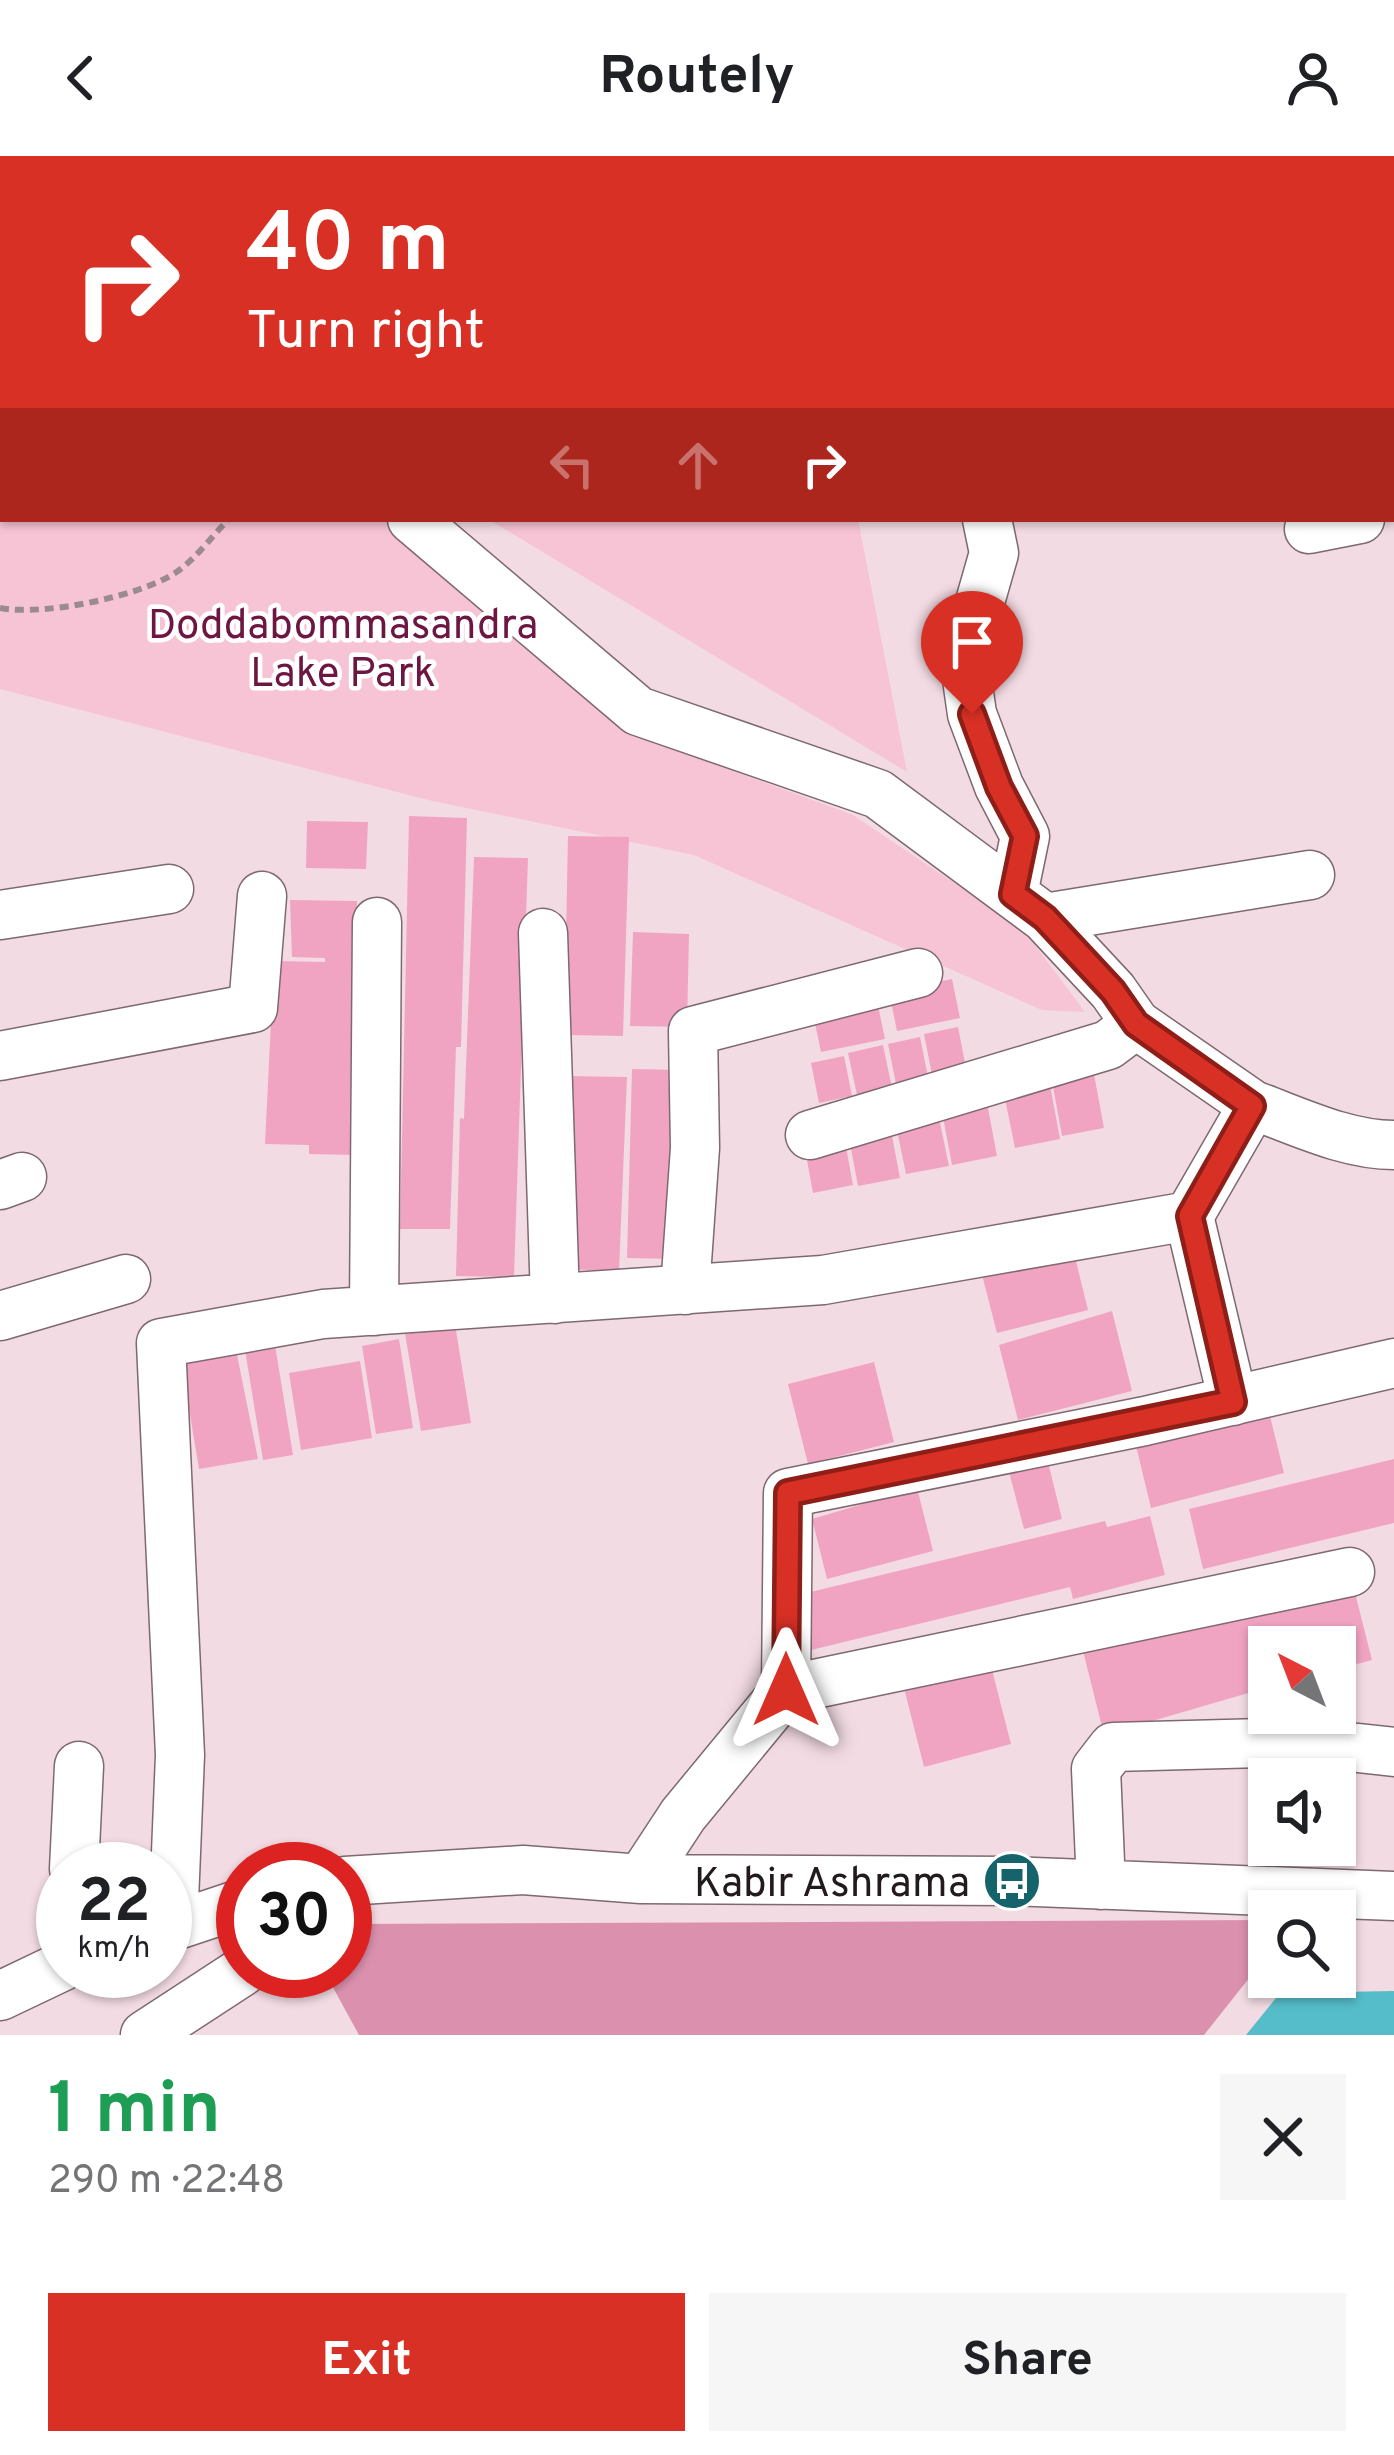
<!DOCTYPE html>
<meta charset="utf-8">
<style>
body{margin:0;font-family:Overpass,sans-serif;background:#f6f6f6;color:#202124;height:100vh;display:flex;flex-direction:column;font-size:45px;white-space:nowrap}
*{box-sizing:border-box;margin:0}
p{font-size:39px;color:#757577}
.icon{flex:none;width:66px;height:66px;fill:none;stroke:currentColor;stroke-width:2;stroke-linecap:round;stroke-linejoin:round}
.map{position:relative;height:1879px;overflow:hidden}
.side{display:flex;flex-direction:column;background:#fff;flex:1}
.side>*{flex:none}
.hud{position:absolute;left:0px;top:0px;width:1395px;height:366px;box-shadow:0 3px 9px #0004;background:#d93025;color:#fff;overflow:hidden}
.needle{width:78px;rotate:318deg}
.fabs{position:absolute;left:1248px;top:1470px;display:grid;gap:24px}
.fabs a{display:grid;place-items:center;width:108px;height:108px;border-radius:0px;background:#fff;box-shadow:0 3px 9px #0004;font-size:60px}
.speed{position:absolute;left:36px;top:1686px;display:flex;gap:24px;font-size:60px;font-weight:700;text-align:center}
.speed>*{display:grid;place-content:center;width:156px;height:156px;border-radius:50%;background:#fff;box-shadow:0 3px 9px #0004;line-height:1}
.speed small{font-size:30px;font-weight:400}
.speed .limit{border:18px solid #d22;background:#fff;color:#111}
.pin{position:absolute;display:grid;place-items:center;width:102px;height:102px;color:#fff;margin:-123px -51px;border-radius:50% 50% 50% 0;rotate:-45deg;box-shadow:0 0 12px #0007}
.pin .icon{rotate:45deg}
.me{position:absolute;width:132px;margin:-66px;rotate:0deg;stroke-linejoin:round;filter:drop-shadow(0 0 9px #0008)}
.turn{display:flex;align-items:center;gap:42px;height:252px;padding:0 48px;font-size:54px}
.turn .icon{width:156px;height:156px;stroke-width:2.5}
.turn b{display:block;font-size:84px;line-height:102px}
.lanes{display:flex;align-items:center;height:114px;padding:0 48px;background:#0003;justify-content:center;gap:60px;direction:ltr}
.lanes .off{opacity:.35}
.round{display:grid;place-items:center;flex:none;width:126px;height:126px;border-radius:0px;background:#f6f6f6}
.overview{display:flex;align-items:center;justify-content:space-between;height:204px;padding:0 48px}
h1{font-size:72px;font-weight:700;line-height:90px;color:#1e9e55}
.primary-button{display:flex;gap:24px;margin-top:auto;padding:24px 48px}
.primary-button a{flex:1;height:138px;border-radius:0px;background:#d93025;color:#fff;font-size:48px;font-weight:700;line-height:138px;text-align:center}
.primary-button a+a{background:#f6f6f6;color:#202124}
header{display:flex;justify-content:space-between;align-items:center;height:156px;padding:0 48px;background:#fff;font-size:54px;font-weight:700}
.map>svg:first-child{display:block}
</style>
<header><svg class="icon" aria-label="back" viewBox="0 0 24 24"><path d="M15 5l-7 7 7 7"/></svg>Routely<svg class="icon" aria-label="person" viewBox="0 0 24 24"><circle cx="12" cy="8" r="4"/><path d="M4 21q1-7 8-7t8 7"/></svg></header>
<div class="map">
<svg width="1394" height="1879" viewBox="0 0 1394 1879">
<rect width="100%" height="100%" fill="#f3dbe3"/>
<!-- green -->
<path fill="#f7c4d6" d="M0 0 105 3H3V363H391L587 544 647 583 853 659 1023 773 1085 856 1042 854 694 699 428 644 0 533Z
M157 0H789L790 3H159Z
M488 363H858L907 616Z"/>
<!-- forest -->
<path fill="#db91ae" d="M1269 1764V1797L1204 1879H359L324 1815H345V1768Z"/>
<!-- water -->
<path fill="#55bdc9" d="M1394 1835V1879H1246L1280 1837Z"/>
<!-- building -->
<path fill="#f1a4c2" d="M409 660 467 662 461 891H456L450 1073H400Z
M307 665 368 666 366 713 306 712Z
M568 680 629 681 623 880 564 879Z
M474 701 528 702 514 1121 456 1120 460 962 464 963Z
M290 744 357 745 354 999 309 998V989L265 988 274 805 325 806V802L292 801Z
M633 776 689 778 687 871 630 870Z
M952 823 960 862 897 875 889 836Z
M876 840 885 883 821 896 812 853Z
M958 871 966 912 932 919 924 878Z
M920 881 928 921 896 928 888 888Z
M883 889 892 932 857 939 848 897Z
M844 900 852 940 819 947 811 907Z
M632 913 682 914 679 1103 627 1102Z
M1094 918 1104 972 1062 980 1052 925Z
M566 920 627 921 619 1115 561 1113Z
M1050 929 1060 983 1015 992 1004 938Z
M987 947 997 1000 952 1009 942 956Z
M938 957 949 1010 906 1018 895 965Z
M890 969 900 1022 858 1030 848 977Z
M844 980 853 1029 813 1037 804 988Z
M1074 1097 1088 1154 997 1177 980 1111Z
M1112 1155 1132 1235 1018 1264 999 1189Z
M454 1162 471 1267 421 1275 404 1171Z
M399 1183 413 1272 376 1278 362 1190Z
M235 1189 258 1303 199 1313 180 1198Z
M275 1189 293 1299 263 1304 245 1194Z
M360 1205 372 1282 301 1294 289 1217Z
M874 1206 894 1286 808 1308 788 1228Z
M1269 1256 1284 1317 1151 1352 1136 1290Z
M1047 1302 1062 1363 1024 1373 1008 1312Z
M1394 1303V1367L1203 1413 1189 1353Z
M917 1332 933 1395 827 1423 812 1363Z
M1150 1360 1165 1419 1073 1443 1070 1431 807 1495 794 1440 1105 1365 1107 1371Z
M1352 1425 1372 1504 1335 1514V1491H1269V1531L1104 1579 1080 1483Z
M990 1506 1011 1588 924 1611 903 1528Z"/>
<g fill="none" stroke-linecap="round" stroke-linejoin="round">
<defs>
<path id="minor" d="M119 0 121 3
M873 0 874 3
M1359 0V3
M1392 186 1394 197
M412 363 638 555 878 638 1045 762 1113 835 1136 868 1253 949
M987 363 994 397 964 502 972 558 999 630 1025 680 1013 738
M1309 373 1360 363
M0 759 169 733
M1045 762 1310 719
M543 777 555 1143
M0 900 253 852 262 740
M810 979 1108 889 1136 868
M0 1029 22 1021
M685 1134 695 992 693 875 918 817
M374 1155 377 766
M0 1160 126 1123
M1233 1245 1189 1060 1253 949C1297 965 1346 989 1394 989
M786 1534 1350 1416
M74 1713 79 1610
M641 1723 683 1659 786 1534 788 1337 1145 1265 1394 1207
M345 1725 523 1714 641 1723 1012 1725 1394 1740
M1101 1729 1096 1613 1113 1591 1303 1586 1394 1596
M173 1770 180 1599 161 1187 323 1158 823 1124 1189 1060
M165 1773 243 1747
M0 1840 63 1810
M145 1879 243 1815"/>
</defs>
<!-- minor casing -->
<use href="#minor" stroke="#7e6970" stroke-width="51"/>
<!-- path -->
<path stroke="#9b8a90" stroke-width="6" stroke-dasharray="9 6" stroke-linecap="butt" d="M0 452C43 460 138 441 175 417 195 404 212 380 229 363"/>
<!-- minor -->
<use href="#minor" stroke="#fff" stroke-width="48"/>
</g>
<g fill="none" stroke-linecap="round" stroke-linejoin="round">
<defs>
<path id="route" d="M786 1534 788 1337 1233 1246 1190 1060 1252 950 1136 868 1113 835 1045 762 1013 738 1025 680 999 631 972 558"/>
</defs>
<!-- route casing -->
<use href="#route" stroke="#8d1f18" stroke-width="30"/>
<!-- route -->
<use href="#route" stroke="#d93025" stroke-width="21"/>
</g>
<!-- icons -->
<defs>
<symbol id="bus-disc" viewBox="-11 -11 22 22"><circle r="9.5" fill="#15636b" stroke="#fff"/><path d="M-5-6H5V4H4V6H2V4H-2V6H-4V4H-5ZM-3.5-4V0h7V-4ZM-3.5 1.2v1.5H-2V1.2ZM2 1.2v1.5H3.5V1.2Z" fill="#fff"/></symbol>
</defs>
<g fill-rule="evenodd">
<use href="#bus-disc" x="979" y="1692" width="66" height="66"/>
</g>
<g text-anchor="middle" stroke-width="9" stroke-linejoin="round" paint-order="stroke">
<!-- park labels -->
<g font-size="42" fill="#6d1642" stroke="#fff">
<text x="343" y="482">Doddabommasandra<tspan x="343" dy="48">Lake Park</tspan></text>
</g>
<!-- poi labels -->
<g font-size="42" fill="#221a1d" stroke="#fff" text-anchor="end">
<text x="970" y="1740">Kabir Ashrama</text>
</g>
</g>
</svg>
<div class="fabs">
<a><svg class="needle" viewBox="-14 -14 28 28"><path d="M0-13l5 13h-10z" fill="#e53935"/><path d="M0 13l5-13h-10z" fill="#757577"/></svg></a>
<a><svg class="icon" aria-label="sound" viewBox="0 0 24 24"><path d="M4 9h4l5-4v14l-5-4H4zM17 9q2 3 0 6"/></svg></a>
<a><svg class="icon" aria-label="search" viewBox="0 0 24 24"><circle cx="10" cy="10" r="6"/><path d="M15 15l6 6"/></svg></a>
</div>
<div class="speed"><div>22<small>km/h</small></div><div class="limit">30</div></div>
<div class="pin" style="left:972px;top:558px;background:#d93025"><svg class="icon" aria-label="arrive" viewBox="0 0 24 24"><path d="M6 21V4h12l-3 4 3 4H6"/></svg></div>
<svg class="me" style="left:786px;top:1534px" viewBox="-20 -20 40 40"><path d="M0-17L14 15 0 8-14 15z" fill="#d93025" stroke="#fff" stroke-width="4"/></svg>
<div class="hud">
<div class="turn"><svg class="icon" aria-label="right" viewBox="0 0 24 24"><path d="M7 20v-9h11M14 6l5 5-5 5"/></svg><div><b>40 m</b>Turn right</div></div>
<div class="lanes"><svg class="icon off" aria-label="left" viewBox="0 0 24 24"><path d="M17 20v-9H6M10 6l-5 5 5 5"/></svg><svg class="icon off" aria-label="ahead" viewBox="0 0 24 24"><path d="M12 20V5M6 11l6-6 6 6"/></svg><svg class="icon" aria-label="right" viewBox="0 0 24 24"><path d="M7 20v-9h11M14 6l5 5-5 5"/></svg></div>
</div>
</div>
<section class="side">
<div class="overview"><div><h1>1 min</h1><p>290 m · 22:48</p></div><a class="round"><svg class="icon" aria-label="close" viewBox="0 0 24 24"><path d="M6 6l12 12M18 6L6 18"/></svg></a></div>
<div class="primary-button"><a>Exit</a><a>Share</a></div>
</section>
